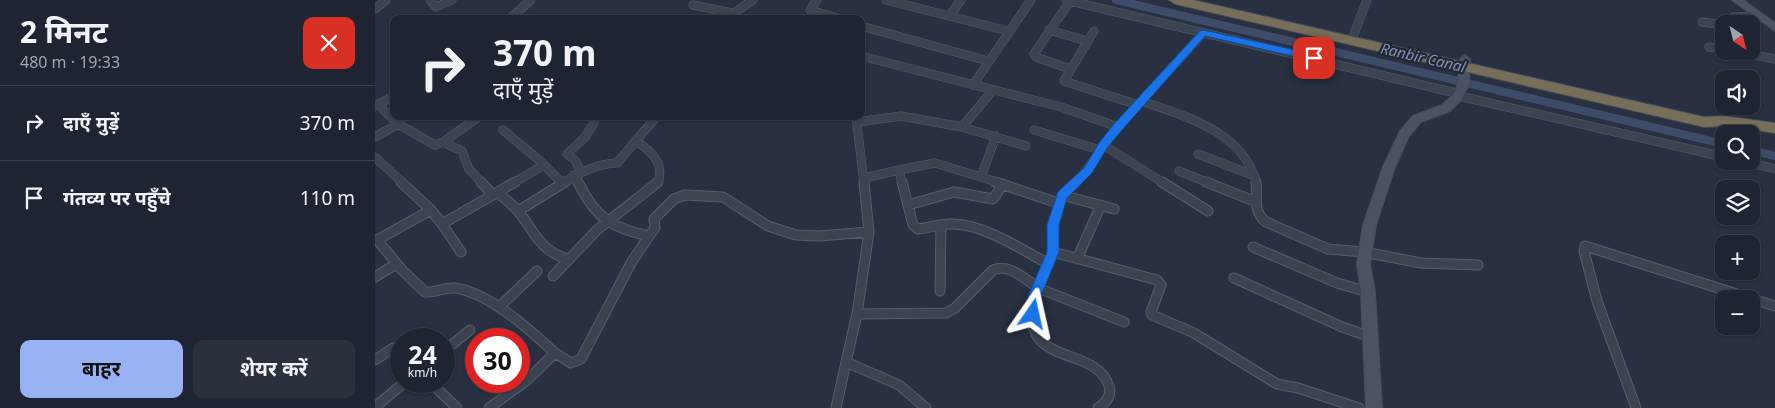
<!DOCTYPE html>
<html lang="hi">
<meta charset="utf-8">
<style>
body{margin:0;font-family:"Noto Sans","Noto Sans Devanagari",sans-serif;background:#2b303d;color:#f1f3f6;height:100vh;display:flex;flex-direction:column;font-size:19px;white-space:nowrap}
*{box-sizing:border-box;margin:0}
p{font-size:16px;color:#a1a4ab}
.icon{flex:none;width:28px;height:28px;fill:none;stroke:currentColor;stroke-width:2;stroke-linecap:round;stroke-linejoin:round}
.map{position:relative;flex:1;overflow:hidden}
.details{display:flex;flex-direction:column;background:#1e2431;width:375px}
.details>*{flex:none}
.banner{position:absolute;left:15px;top:15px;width:475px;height:105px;border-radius:10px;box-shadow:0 1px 4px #0004,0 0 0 1px #3c414d;background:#1e2431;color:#f1f3f6;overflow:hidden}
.needle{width:32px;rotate:145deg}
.buttons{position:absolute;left:1340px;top:15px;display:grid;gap:10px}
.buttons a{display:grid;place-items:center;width:45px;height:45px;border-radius:10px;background:#1e2431;box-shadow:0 1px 4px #0004,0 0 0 1px #3c414d;font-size:25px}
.speed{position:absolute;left:15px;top:328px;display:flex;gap:10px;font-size:25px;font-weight:700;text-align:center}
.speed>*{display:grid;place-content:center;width:65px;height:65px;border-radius:50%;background:#1e2431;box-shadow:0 1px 4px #0004,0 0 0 1px #3c414d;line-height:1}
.speed small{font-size:12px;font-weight:400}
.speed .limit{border:8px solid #d22;background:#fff;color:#111}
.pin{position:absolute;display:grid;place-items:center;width:42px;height:42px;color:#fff;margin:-21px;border-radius:10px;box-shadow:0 2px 8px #0006}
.me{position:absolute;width:55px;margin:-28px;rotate:11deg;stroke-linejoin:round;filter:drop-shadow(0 0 4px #0008)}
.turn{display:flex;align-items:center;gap:18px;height:105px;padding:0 20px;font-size:22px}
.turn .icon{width:65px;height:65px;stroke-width:2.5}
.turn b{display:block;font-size:35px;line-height:42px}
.round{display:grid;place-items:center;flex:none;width:52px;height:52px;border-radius:10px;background:#2b303d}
.head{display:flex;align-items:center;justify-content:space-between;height:85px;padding:0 20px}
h1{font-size:30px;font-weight:700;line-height:38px}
.action{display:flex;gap:10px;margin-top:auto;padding:10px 20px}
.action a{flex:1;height:58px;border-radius:10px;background:#97b1f3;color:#111;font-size:20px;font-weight:700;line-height:58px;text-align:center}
.action a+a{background:#2b303d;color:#f1f3f6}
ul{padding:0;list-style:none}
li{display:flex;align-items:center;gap:15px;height:75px;padding:0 20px;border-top:1px solid #3c414d}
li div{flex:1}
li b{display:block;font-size:19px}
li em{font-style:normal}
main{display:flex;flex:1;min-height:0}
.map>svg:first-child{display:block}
</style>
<main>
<section class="details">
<div class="head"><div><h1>2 मिनट</h1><p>480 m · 19:33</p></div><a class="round" style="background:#d93025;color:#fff"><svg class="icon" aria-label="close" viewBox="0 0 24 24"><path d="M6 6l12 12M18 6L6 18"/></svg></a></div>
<ul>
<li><svg class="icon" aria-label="right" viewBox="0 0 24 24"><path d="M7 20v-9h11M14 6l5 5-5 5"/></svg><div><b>दाएँ मुड़ें</b></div><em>370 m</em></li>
<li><svg class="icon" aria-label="arrive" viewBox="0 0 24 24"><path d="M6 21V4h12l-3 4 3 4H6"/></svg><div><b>गंतव्य पर पहुँचे</b></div><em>110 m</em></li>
</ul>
<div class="action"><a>बाहर</a><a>शेयर करें</a></div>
</section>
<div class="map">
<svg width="1400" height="408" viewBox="0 0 1400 408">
<rect width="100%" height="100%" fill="#283041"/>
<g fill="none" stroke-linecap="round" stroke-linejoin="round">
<!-- canal -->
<path stroke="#3f4c69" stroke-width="8" d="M741 0 1349 144
M1376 150 1400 156"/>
<defs>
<path id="street-far1" d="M55 0 61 7 77 0
M442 0 435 10 466 19
M511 0 633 31
M691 0 1085 94
M695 1 659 54 661 57 695 69
M318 5 357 13
M0 9 11 0
M575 15 586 0
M134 19 156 0
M350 19 378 0
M1327 22 1349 25
M1359 24 1358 17 1384 16
M486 26 613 61
M674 30 712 41
M719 31 689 81 763 105
M979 34 992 0
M1334 47 1349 49
M1359 51 1400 59
M486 56 686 107 743 127
M598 85 656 0
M1084 96 1349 157
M767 101C810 116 869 132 881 183
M0 106 19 96
M481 116 489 183
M482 122 526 116 587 127 651 146
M23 124 60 145 68 142 105 116
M587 127 618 90
M128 130 165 161 187 183
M659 130 725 150
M621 136 606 177 624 183
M0 137 23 124 3 105
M261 141C276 151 290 163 283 183
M68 142 87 151 94 169 107 183
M728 145 789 183
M823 154 880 176
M0 157 28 183
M1367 161 1400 169
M524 170 560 163 606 177
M804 171 834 183
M206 172 200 160 192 154 210 137 219 123 218 118 213 116
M199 175 203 183
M489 178 524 170 527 183
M138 183 169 165
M188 183C206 172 221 164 242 163L282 116
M700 183C716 168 725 148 740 131 768 97 799 66 828 33"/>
<path id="street" d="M26 182 56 210
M106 182 118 195
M489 182 494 232 482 314 471 362 524 385 551 408
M527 182 538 225 543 229C555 228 566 223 578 224 611 225 645 249 674 264
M620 182 683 203
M787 182 833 211
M831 182 879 201
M881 182C883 197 877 211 891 222L953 249 989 252 1046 263 1103 265
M123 192 140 182
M687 195 739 209
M533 205 579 192 618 199 628 184
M143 211 190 182
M67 224 86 252
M274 236 280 228 279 219 299 199 310 195 348 197 393 226 421 235 444 236 494 232
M2 240 56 210 67 224 123 192C129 199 137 204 143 211 160 232 164 250 192 259
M4 242 27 270 50 292C60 293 70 287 80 288 115 293 155 330 180 353L151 381 114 408
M878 247 962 283 993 292
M678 252 782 280 786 285 776 312 777 315 819 333 902 384 923 388 984 408
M702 259 726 205
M178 276 222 230 283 182
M0 277 21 264
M859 278 967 327 996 337
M565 291 566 225
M124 307 162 271
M482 314 571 313 580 308 618 270C634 263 650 279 663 288L678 252V225L687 195 701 182
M69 351 95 330
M180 353 196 363 206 359 256 263 274 236C236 228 220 217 203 182
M0 360 18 348 26 355
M54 381 82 408
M0 407 31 381
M461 408 471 362
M723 408C731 403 737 396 734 386 723 355 685 361 665 340 653 327 658 303 663 288L749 322
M1261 408 1222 301 1209 251 1210 246 1400 306"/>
<path id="secondary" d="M1357 0H1368L1400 23V31Z
M1090 55 1095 59 1094 84 1086 100 1075 111 1046 122 1034 136 1020 167 1001 225 995 264 1000 292 1007 408H991L986 292 982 264 988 225 1008 167 1025 131 1038 116 1067 105 1078 95 1083 84 1085 59Z"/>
<path id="highway" d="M794 0H818L1329 117 1350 116 1400 123V133L1350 126 1329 127 800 4Z"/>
</defs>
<!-- street-far1 casing -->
<use href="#street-far1" stroke="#575e6b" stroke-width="9"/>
<!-- street casing -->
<use href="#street" stroke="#575e6b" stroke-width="11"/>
<!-- secondary casing -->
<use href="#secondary" stroke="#464c5a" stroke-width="2"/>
<!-- highway casing -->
<use href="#highway" stroke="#444b58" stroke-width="2"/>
<!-- street-far1 -->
<use href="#street-far1" stroke="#3c4351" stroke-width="8"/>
<!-- street -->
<use href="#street" stroke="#3c4351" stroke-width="9"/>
<!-- secondary -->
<use href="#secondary" fill="#4b5264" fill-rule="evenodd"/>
<!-- highway -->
<use href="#highway" fill="#776e5a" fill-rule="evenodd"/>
</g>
<!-- route -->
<path fill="#1a73e8" stroke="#114b97" d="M828 30 939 54 943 58 939 61 830 36 747 130 732 148 717 173 692 198 684 225V252L666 296 662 318 658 319 653 318 651 314 653 296 672 252V225L683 192 709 168 724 143 739 124 825 31Z"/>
<g text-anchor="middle" stroke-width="4.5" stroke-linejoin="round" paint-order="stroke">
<!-- water labels -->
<g font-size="15" font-style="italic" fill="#8391b1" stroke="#212836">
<text transform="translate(1048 58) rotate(13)" y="5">Ranbir Canal</text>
</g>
</g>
</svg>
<div class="buttons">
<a><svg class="needle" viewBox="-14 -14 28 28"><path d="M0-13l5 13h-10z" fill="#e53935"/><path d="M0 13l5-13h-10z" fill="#a1a4ab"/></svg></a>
<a><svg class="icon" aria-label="sound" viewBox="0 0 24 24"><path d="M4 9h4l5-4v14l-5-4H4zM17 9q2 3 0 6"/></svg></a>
<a><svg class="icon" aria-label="search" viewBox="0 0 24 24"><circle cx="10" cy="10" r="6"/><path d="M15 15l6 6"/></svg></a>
<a><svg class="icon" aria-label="layers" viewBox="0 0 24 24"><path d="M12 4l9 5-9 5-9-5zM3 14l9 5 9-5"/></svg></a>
<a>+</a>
<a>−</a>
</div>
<div class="speed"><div>24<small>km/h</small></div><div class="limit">30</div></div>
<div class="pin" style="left:939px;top:58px;background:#d93025"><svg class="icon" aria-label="arrive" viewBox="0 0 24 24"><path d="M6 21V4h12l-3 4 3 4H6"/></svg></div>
<svg class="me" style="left:658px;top:314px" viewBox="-20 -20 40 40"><path d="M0-17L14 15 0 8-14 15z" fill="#1a73e8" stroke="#fff" stroke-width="4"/></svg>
<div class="banner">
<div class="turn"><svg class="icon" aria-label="right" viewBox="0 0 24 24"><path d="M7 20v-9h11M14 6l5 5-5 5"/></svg><div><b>370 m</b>दाएँ मुड़ें</div></div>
</div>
</div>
</main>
